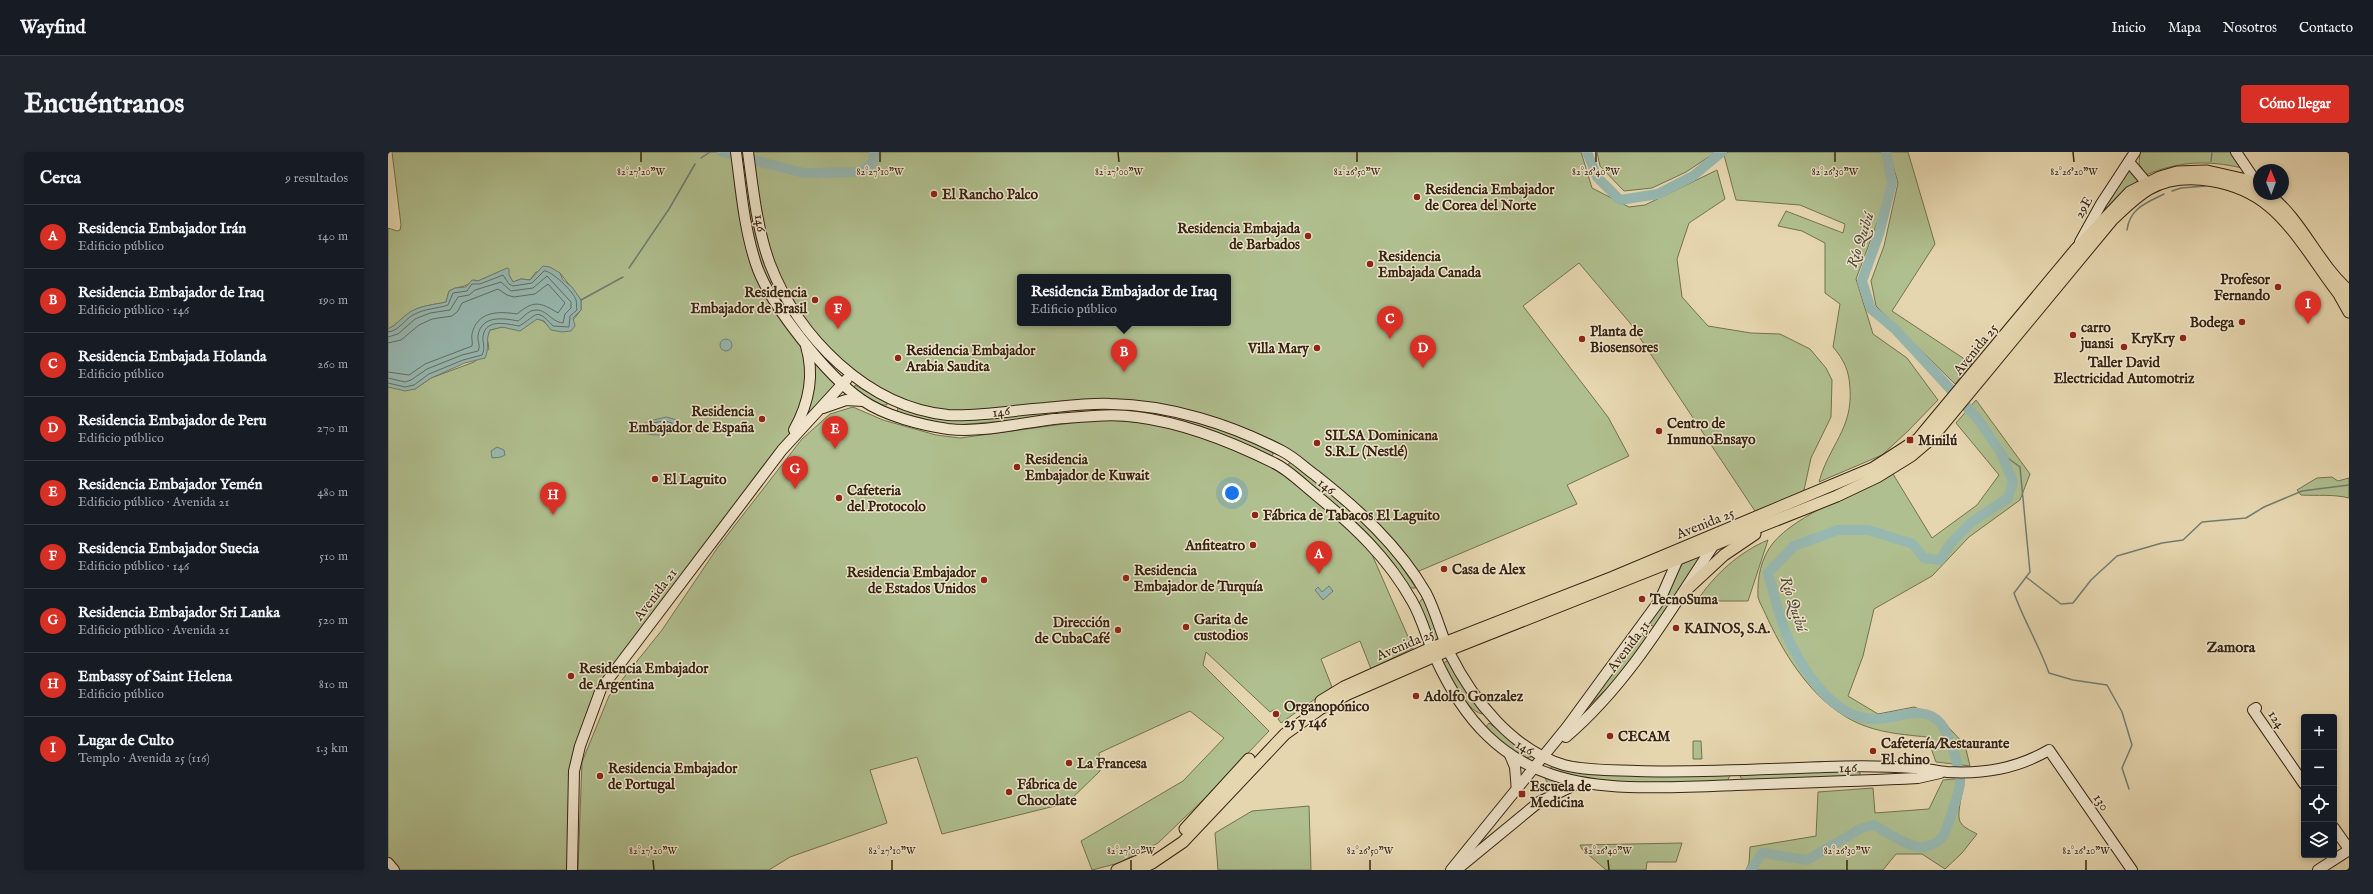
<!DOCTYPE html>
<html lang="es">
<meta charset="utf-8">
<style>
body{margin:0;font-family:"IM FELL English",serif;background:#20242c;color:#f1f3f6}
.controls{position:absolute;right:12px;bottom:12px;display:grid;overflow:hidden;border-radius:4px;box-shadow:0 2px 6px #0003}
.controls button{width:36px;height:36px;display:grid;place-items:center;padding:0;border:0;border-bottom:1px solid #363941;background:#171b24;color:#f1f3f6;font:20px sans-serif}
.compass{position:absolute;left:1865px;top:12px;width:36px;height:36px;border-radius:50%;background:#171b24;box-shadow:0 2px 6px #0003;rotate:359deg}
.you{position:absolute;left:844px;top:341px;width:14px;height:14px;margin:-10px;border:3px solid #fff;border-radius:50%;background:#1a73e8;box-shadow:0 0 0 6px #1a73e833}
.badge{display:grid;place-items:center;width:26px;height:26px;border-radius:50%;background:#d93025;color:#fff;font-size:13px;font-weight:700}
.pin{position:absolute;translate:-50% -33px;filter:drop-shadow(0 1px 2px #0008)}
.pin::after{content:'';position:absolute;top:21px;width:14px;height:12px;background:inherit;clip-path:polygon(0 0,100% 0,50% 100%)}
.popup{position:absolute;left:629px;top:122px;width:214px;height:52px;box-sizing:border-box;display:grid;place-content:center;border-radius:4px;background:#171b24;filter:drop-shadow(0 1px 3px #0005);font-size:13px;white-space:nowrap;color:#9ea1a6}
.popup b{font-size:15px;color:#f1f3f6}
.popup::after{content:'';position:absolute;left:50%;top:100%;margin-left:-8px;border:8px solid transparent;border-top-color:#171b24}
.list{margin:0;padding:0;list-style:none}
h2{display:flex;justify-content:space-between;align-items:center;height:52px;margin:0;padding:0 16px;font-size:17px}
h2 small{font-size:13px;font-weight:400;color:#9ea1a6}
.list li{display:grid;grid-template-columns:26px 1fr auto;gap:12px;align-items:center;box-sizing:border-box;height:64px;padding:0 16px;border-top:1px solid #363941}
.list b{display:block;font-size:15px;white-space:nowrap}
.list p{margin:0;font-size:13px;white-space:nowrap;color:#9ea1a6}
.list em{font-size:13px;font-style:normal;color:#9ea1a6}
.icon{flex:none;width:22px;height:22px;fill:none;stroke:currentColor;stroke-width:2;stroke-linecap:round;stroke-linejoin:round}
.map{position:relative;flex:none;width:1961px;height:718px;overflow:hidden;border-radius:4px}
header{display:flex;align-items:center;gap:24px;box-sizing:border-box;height:56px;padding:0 20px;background:#171b24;border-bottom:1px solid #363941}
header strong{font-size:19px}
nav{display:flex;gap:22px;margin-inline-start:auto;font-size:14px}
.intro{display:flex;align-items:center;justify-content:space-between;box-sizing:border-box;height:96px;padding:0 24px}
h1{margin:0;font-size:28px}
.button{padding:10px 18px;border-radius:4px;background:#d93025;color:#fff;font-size:14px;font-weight:700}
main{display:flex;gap:24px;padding:0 24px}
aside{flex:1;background:#171b24;border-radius:4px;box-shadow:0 2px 6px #0003}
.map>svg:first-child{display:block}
</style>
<header>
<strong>Wayfind</strong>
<nav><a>Inicio</a><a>Mapa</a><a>Nosotros</a><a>Contacto</a></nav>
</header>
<div class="intro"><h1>Encuéntranos</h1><a class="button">Cómo llegar</a></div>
<main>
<aside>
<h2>Cerca<small>9 resultados</small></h2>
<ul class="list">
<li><span class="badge">A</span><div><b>Residencia Embajador Irán</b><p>Edificio público</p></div><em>140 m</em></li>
<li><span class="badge">B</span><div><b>Residencia Embajador de Iraq</b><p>Edificio público · 146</p></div><em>190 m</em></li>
<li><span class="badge">C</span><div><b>Residencia Embajada Holanda</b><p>Edificio público</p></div><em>260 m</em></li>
<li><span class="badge">D</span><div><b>Residencia Embajador de Peru</b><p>Edificio público</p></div><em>270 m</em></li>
<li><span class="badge">E</span><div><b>Residencia Embajador Yemén</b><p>Edificio público · Avenida 21</p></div><em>480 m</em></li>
<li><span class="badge">F</span><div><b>Residencia Embajador Suecia</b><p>Edificio público · 146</p></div><em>510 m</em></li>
<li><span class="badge">G</span><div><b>Residencia Embajador Sri Lanka</b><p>Edificio público · Avenida 21</p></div><em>520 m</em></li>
<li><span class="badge">H</span><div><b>Embassy of Saint Helena</b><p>Edificio público</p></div><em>810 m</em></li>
<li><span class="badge">I</span><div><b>Lugar de Culto</b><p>Templo · Avenida 25 (116)</p></div><em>1.3 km</em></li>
</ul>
</aside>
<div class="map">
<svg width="1961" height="718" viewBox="0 0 1961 718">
<rect width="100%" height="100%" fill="#e6d6af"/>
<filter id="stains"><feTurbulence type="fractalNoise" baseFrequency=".005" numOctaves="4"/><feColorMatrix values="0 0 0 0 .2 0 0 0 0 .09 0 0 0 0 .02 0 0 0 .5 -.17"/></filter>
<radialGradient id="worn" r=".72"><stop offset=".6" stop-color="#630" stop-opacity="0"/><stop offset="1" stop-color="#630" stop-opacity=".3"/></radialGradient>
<!-- green -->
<g fill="#b0bf8f" stroke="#737251" fill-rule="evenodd">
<path d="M4,0H337V4L349,7L359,78L383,146L455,233L412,277L213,537L192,594L184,718H6L0,711V235L27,237L43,226L86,210L101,197L99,185L102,178L114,175L139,174L145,167C152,167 155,168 159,173L185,168L193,158V148L172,121L148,120L142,128L133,127L125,130L121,123L113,119L90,129L86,128C76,137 72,133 61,139L58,150C46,153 34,153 23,160C14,165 9,173 0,177V76L9,79L12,78L13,73Z"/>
<path d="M351,0H357L384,131C368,127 354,19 351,0Z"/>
<path d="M360,0H1193L1204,36L1241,55L1257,53L1329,18L1337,47L1301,71L1289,107L1294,145L1320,174L1363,181L1392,182L1422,197L1438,216L1444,228L1443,265L1423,306L1416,338L1371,365L1242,171L1191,111L1135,154L1220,265L1241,304L1179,333L1189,352L1024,422L1002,391L898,301L837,275L749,253L564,263L506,250L431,190L383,113ZM632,125H840V171H632Z"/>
<path d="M1209,0H1328L1298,20L1264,36L1236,39L1212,14Z"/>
<path d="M1340,0H1498L1504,31L1468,127L1485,182L1519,206L1550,248L1520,279L1494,303L1431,330C1441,293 1465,277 1462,236C1461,218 1456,208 1445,195L1452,152L1437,141V91L1414,79L1390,74L1398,59L1455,81L1457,72L1412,53L1348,48L1336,3Z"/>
<path d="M1501,0H1520L1547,92L1504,159L1584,212L1567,232L1488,154L1483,129L1496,94L1510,31Z"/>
<path d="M1752,0H1842L1854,16C1820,8 1791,9 1758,23L1751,12Z"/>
<path d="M1742,16L1751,28L1731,44L1709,66Z"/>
<path d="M467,233L499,251V253H494L466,238Z"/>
<path d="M1588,248L1642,322L1632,348L1581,385L1544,424L1486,457L1475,504L1460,544L1490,562L1526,555L1550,564L1577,593L1582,614L1548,610L1539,585C1509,582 1481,580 1455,563C1420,541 1394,499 1377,461C1375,456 1371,450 1370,445C1369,426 1373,406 1385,391C1409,362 1471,339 1505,322L1544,386L1589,353L1611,323L1568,271Z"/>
<path d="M465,255L495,268L548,283L572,286L713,267L778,273L836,291L889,315L953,367L982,398L1025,496L983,517L972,489L933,507L944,535L893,571L890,567L893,563L887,557L882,560L818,500L815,513L881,579L815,648L770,691L731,711L704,718L693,689L795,629L836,586L802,559L711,601L712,619L679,651L554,682L529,605L482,618L499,671L402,705L381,718H190L194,610L221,544L274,478L330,395L414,287L442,262Z"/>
<path d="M510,255L548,265L657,260L659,263L653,266L568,273L555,272L509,260Z"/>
<path d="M724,256L775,261L776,263L773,265L672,263L674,260L678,258Z"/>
<path d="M794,266L837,279L884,299L885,303L882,305L790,270Z"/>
<path d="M901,311H905L956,352L999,393L1028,436H1022C1014,425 1008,413 999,403C972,369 935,342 900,316Z"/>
<path d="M1944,325L1950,329L1961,326V346C1945,342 1930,344 1913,343L1909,338L1929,326Z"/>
<path d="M1380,388L1360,449H1309C1326,423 1351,400 1380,388Z"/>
<path d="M1313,404L1267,475L1260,472L1275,450L1294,412Z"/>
<path d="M1034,447L1037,448L1051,489L1045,490L1031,451Z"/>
<path d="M1253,481L1258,486L1256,491L1229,526L1196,559Z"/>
<path d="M1061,508L1095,558L1094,562C1077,558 1063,525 1055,511Z"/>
<path d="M1101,571L1143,601V605L1137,606L1109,587L1098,575Z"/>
<path d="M1305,589H1313L1314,607H1305Z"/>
<path d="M1164,614L1340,622L1342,624L1339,629L1246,631L1189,626L1162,617Z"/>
<path d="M1472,619V623L1469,625L1357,629L1352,625L1354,622Z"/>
<path d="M1156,624L1176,633L1163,638Z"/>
<path d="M1576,626C1576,638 1567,664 1573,671C1576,676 1584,679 1589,682L1574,701L1557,717L1534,702H1508L1495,718H1358L1361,711L1362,695L1428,684L1430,640L1485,636L1487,661L1541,657L1555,628Z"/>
<path d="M921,654L923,718H830L827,681L864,659Z"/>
<path d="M1294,691L1288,710H1259L1258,718H1218L1194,697L1192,693Z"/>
</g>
<!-- water -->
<g fill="#97b8b1" stroke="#707d72">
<path d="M155,114L162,115L172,121L175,128L184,135L193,148V158L185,166L187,174L183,179L174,180L163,178L156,169L149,167L132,179L114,175L102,178C97,188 102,196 97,206L77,211L43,226L27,237L17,239L0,235V177C9,173 14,165 22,160C34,153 45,153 58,150L61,139L67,136L78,135L84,128L90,129L119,116L121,117V123L125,130L133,127L142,128Z"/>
<circle cx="338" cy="193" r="6"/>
<path d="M278,265L289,268L288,279C280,284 260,285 252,278C256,268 268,268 278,265Z"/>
<path d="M109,295L116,298L117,303L113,305L104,306L103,299Z"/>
<path d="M941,434L945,439L935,448L927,438L930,435L934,440Z"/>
</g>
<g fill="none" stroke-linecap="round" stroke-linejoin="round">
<!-- shore -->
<g stroke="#666e62" stroke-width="1">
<path d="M0,180C11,179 16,168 25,163C38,156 48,157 60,153L65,141L79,139L84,132H92L115,123L121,132L125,134L144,131L156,119C163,118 186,140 188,148C189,151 188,155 189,158L182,164L181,175L165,174C147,154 149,164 131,174C119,172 98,166 95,184C94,191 98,195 94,203L75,208L41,222L26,233L17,235L0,231"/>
<path d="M0,185L10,182L27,167L42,161L62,158L70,145L81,143L87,138L113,130L123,139L145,136L159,124L183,150V156L177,162L175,171C162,170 158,154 143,159C138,161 135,166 130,169C115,166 94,163 90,183C89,189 93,194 90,199L74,203L39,217L23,228L17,230L0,226"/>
<path d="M0,191L13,188L31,173L44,167L64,164L70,159L74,151L110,137L119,143L126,145L147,142L160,132L177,151L170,161C152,150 146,148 129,162C111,159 89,159 84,182C83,186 85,190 84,194L37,212L21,223L0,220"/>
<path d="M278,269L284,271V277L275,279L262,276L266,271Z"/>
</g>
<!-- stream -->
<g stroke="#707d72" stroke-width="1.5">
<path d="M313,6L322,0"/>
<path d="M1823,9L1824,0"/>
<path d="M1784,39L1793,36L1817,34"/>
<path d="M1739,78C1742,56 1758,51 1776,42"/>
<path d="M241,116L281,57L307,12"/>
<path d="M193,148L235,125"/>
<path d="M1613,301L1632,315L1642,420L1626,441C1636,469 1651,493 1661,521L1685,528L1719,533L1734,560L1744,593L1734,616L1741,637"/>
<path d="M1638,425L1673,452L1685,451L1703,428L1729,404L1774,391L1795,388L1814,370L1858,366L1876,355L1914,339L1961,333"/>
</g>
<!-- river -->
<g stroke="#97b8b1" stroke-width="10">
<path d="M334,0L416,21L474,20L485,10L486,0"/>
<path d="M1199,0L1209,25L1232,48L1270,42L1305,24L1334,0"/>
<path d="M1363,718L1374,701L1419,708L1474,676L1486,673C1496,679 1525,698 1537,695C1544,693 1551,690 1555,684C1559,677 1571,640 1572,632C1573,619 1562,583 1553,572C1535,549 1504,570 1482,567C1446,563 1420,525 1405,496C1393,474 1387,446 1380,421L1406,394L1450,378H1480L1525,392L1536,406L1552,408L1563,391L1585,369L1620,346L1625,330L1613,301L1589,266L1508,178L1483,157L1474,129L1491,82L1504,31L1498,0"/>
</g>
<defs>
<g id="secondary">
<path d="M348,0C353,37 356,76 368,112C381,152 439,224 474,248C497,264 533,273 560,277C594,281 632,271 666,267C694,265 722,261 749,265C796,271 844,290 886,311C901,318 914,332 928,343C966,374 1000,406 1024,449C1034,466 1039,487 1047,505C1112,649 1212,638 1348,633C1409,631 1470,629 1530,626L1552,621"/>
<path d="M360,0C365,37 369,77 382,112C410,185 479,255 560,263C590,265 627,258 657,256C679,254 701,251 723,252C781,253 842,272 894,299C906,305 916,315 927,323C969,356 1011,394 1038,441C1048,460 1053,482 1062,502C1085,548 1125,598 1176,613C1200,619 1225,618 1249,619C1312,621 1374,617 1437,615C1467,614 1497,614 1526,616C1537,616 1548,619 1559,620C1596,622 1628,617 1661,598L1744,718"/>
<path d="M1848,0L1871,34"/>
<path d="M1741,10L1763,36"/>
<path d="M1692,90L1713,52L1747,0"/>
<path d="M435,256L458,248L475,249"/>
<path d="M406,278C421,251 427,224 418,194"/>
<path d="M1868,556L1865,558L1916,632"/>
<path d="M1178,585C1240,532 1281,461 1325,394"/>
<path d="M1122,603L1127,615L1129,639"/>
<path d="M1946,676L1961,697"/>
<path d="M0,711L6,718"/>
<path d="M1072,715L1151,650L1191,631"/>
<path d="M184,718L186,619L192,594L213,537L394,298L459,227"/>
<path d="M1063,718L1179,575L1272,448L1290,407"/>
<path d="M1930,718L1961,698"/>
</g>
<g id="primary">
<path d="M1880,42C1914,68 1929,111 1961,139"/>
<path d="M1952,144L1961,160"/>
<path d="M1296,440L1336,403L1367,382"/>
<path d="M933,549L956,535L1043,496L1225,425L1485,316L1530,287L1688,97L1742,40L1772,25L1789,20L1819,19L1859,28L1871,35"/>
<path d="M797,677L861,607"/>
<path d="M729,718L759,705"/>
<path d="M749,718L764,711L795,690L897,582L932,557L960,542L1061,498L1449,344L1489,325L1523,304L1543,287L1724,68C1736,57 1747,45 1761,37C1797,17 1851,29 1881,54C1907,75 1930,115 1951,142L1961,149"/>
</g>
</defs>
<!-- secondary casing -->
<use href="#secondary" stroke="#362413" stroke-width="12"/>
<!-- primary casing -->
<use href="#primary" stroke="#362413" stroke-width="13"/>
<!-- secondary -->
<use href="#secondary" stroke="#efe4cb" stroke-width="10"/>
<!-- primary -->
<use href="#primary" stroke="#e6d6af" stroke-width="11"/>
</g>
<!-- ticks -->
<path fill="none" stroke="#362413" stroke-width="1.5" d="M253,0V10M492,0V10M730,0L731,10M969,0V10M1208,0V10M1447,0V10M1685,0L1686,10M265,708L266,718M504,708V718M743,708V718M982,708V718M1220,708L1221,718M1459,708V718M1698,708V718"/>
<!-- markers -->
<g fill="#8f2418" stroke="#efe4cb" stroke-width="1.5">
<circle cx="546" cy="42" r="4"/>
<circle cx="1029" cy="45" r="4"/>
<circle cx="920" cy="84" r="4"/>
<circle cx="982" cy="112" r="4"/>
<circle cx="1890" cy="135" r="4"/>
<circle cx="427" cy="148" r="4"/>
<circle cx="1854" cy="170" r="4"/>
<circle cx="1685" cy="183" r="4"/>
<circle cx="1795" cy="186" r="4"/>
<circle cx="1194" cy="187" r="4"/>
<circle cx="1736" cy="195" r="4"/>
<circle cx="929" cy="196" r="4"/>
<circle cx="510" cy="206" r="4"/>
<circle cx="374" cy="267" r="4"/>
<circle cx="1271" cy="279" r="4"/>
<rect x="1518" y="284" width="8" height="8" rx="2"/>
<circle cx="929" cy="291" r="4"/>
<circle cx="629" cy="315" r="4"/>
<circle cx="267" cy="327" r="4"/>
<circle cx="451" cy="346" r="4"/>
<circle cx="867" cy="363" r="4"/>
<circle cx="865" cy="393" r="4"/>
<circle cx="1056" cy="417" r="4"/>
<circle cx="738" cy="426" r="4"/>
<circle cx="596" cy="428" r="4"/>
<circle cx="1254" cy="447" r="4"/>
<circle cx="798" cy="475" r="4"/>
<circle cx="1288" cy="476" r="4"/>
<circle cx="730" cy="478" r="4"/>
<circle cx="183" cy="524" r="4"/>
<circle cx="1028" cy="544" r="4"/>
<circle cx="888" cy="562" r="4"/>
<circle cx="1222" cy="584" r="4"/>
<circle cx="1485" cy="599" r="4"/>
<circle cx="681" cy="611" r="4"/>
<circle cx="212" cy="624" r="4"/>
<circle cx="621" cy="640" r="4"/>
<rect x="1130" y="638" width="8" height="8" rx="2"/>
</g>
<g text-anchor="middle" stroke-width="3" stroke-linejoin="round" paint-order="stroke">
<!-- poi labels -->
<g font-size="14" font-weight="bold" fill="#362413" stroke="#efe4cb" text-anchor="start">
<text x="1037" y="42">Residencia Embajador<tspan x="1037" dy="16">de Corea del Norte</tspan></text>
<text x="554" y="47">El Rancho Palco</text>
<text x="912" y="81" text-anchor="end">Residencia Embajada<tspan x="912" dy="16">de Barbados</tspan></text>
<text x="990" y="109">Residencia<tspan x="990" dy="16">Embajada Canada</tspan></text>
<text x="1882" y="132" text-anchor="end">Profesor<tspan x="1882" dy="16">Fernando</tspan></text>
<text x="419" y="145" text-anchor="end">Residencia<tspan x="419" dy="16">Embajador de Brasil</tspan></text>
<text x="1846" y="175" text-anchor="end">Bodega</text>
<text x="1693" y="180">carro<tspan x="1693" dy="16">juansi</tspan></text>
<text x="1202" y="184">Planta de<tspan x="1202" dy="16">Biosensores</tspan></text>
<text x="1787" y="191" text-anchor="end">KryKry</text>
<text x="921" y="201" text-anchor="end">Villa Mary</text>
<text x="518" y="203">Residencia Embajador<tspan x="518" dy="16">Arabia Saudita</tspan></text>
<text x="1736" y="215" text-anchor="middle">Taller David<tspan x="1736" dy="16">Electricidad Automotriz</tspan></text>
<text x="366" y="264" text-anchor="end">Residencia<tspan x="366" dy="16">Embajador de España</tspan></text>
<text x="1279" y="276">Centro de<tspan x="1279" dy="16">InmunoEnsayo</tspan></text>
<text x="937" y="288">SILSA Dominicana<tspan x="937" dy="16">S.R.L (Nestlé)</tspan></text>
<text x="1530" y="293">Minilú</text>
<text x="637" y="312">Residencia<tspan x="637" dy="16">Embajador de Kuwait</tspan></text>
<text x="275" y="332">El Laguito</text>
<text x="459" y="343">Cafeteria<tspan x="459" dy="16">del Protocolo</tspan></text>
<text x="875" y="368">Fábrica de Tabacos El Laguito</text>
<text x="857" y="398" text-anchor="end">Anfiteatro</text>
<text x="1064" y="422">Casa de Alex</text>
<text x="746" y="423">Residencia<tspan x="746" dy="16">Embajador de Turquía</tspan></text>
<text x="588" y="425" text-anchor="end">Residencia Embajador<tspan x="588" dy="16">de Estados Unidos</tspan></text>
<text x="1262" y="452">TecnoSuma</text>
<text x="806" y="472">Garita de<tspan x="806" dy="16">custodios</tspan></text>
<text x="722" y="475" text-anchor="end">Dirección<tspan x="722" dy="16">de CubaCafé</tspan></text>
<text x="1296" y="481">KAINOS, S.A.</text>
<text x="191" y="521">Residencia Embajador<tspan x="191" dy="16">de Argentina</tspan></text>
<text x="1036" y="549">Adolfo Gonzalez</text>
<text x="896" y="559">Organopónico<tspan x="896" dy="16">25 y 146</tspan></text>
<text x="1230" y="589">CECAM</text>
<text x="1493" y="596">Cafetería/Restaurante<tspan x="1493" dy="16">El chino</tspan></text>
<text x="689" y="616">La Francesa</text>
<text x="220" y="621">Residencia Embajador<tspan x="220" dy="16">de Portugal</tspan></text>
<text x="629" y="637">Fábrica de<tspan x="629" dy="16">Chocolate</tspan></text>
<text x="1142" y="639">Escuela de<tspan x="1142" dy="16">Medicina</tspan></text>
</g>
<!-- street labels -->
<g font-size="14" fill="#362413" stroke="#efe4cb">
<text transform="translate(1695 55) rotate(-60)" y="5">29E</text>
<text transform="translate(373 71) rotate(81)" y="5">146</text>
<text transform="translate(1587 197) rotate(-51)" y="5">Avenida 25</text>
<text transform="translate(613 259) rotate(-7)" y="5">146</text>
<text transform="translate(939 334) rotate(39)" y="5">146</text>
<text transform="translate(1317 371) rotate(-22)" y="5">Avenida 25</text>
<text transform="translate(267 442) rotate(-53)" y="5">Avenida 21</text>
<text transform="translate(1017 492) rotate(-23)" y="5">Avenida 25</text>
<text transform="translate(1240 494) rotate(-53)" y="5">Avenida 31</text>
<text transform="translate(1889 567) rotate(56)" y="5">124</text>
<text transform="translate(1137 595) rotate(30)" y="5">146</text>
<text transform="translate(1460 615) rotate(-1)" y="5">146</text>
<text transform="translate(1714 650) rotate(56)" y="5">130</text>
</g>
<!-- water labels -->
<g font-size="15" font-style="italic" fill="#4e493a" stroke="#efe4cb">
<text transform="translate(1472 88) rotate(-72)" y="5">Río Quibú</text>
<text transform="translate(1406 452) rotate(72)" y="5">Río Quibú</text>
</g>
<!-- neighbourhood labels -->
<g font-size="15" font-weight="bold" fill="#362413" stroke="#efe4cb">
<text x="1843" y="500">Zamora</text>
</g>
</g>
<g font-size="10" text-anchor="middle" fill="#362413" stroke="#efe4cb" stroke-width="3" stroke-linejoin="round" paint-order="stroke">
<text x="253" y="23">82°27'20"W</text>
<text x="492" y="23">82°27'10"W</text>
<text x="731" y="23">82°27'00"W</text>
<text x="969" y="23">82°26'50"W</text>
<text x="1208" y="23">82°26'40"W</text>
<text x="1447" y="23">82°26'30"W</text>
<text x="1686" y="23">82°26'20"W</text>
<text x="265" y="702">82°27'20"W</text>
<text x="504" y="702">82°27'10"W</text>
<text x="743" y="702">82°27'00"W</text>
<text x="982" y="702">82°26'50"W</text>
<text x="1220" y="702">82°26'40"W</text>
<text x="1459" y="702">82°26'30"W</text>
<text x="1698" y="702">82°26'20"W</text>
</g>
<rect width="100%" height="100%" filter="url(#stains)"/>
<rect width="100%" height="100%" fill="url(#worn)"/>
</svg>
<div class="controls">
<button>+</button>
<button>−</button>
<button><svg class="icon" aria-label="locate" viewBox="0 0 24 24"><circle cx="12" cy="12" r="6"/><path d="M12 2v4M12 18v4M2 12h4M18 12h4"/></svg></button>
<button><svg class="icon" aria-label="layers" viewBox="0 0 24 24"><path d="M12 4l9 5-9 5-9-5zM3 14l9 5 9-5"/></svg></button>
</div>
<svg class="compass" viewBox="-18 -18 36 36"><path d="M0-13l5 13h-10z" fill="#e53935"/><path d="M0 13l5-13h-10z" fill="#9ea1a6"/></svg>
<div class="you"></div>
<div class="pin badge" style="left:931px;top:422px">A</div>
<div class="pin badge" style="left:736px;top:220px">B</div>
<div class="popup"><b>Residencia Embajador de Iraq</b>Edificio público</div>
<div class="pin badge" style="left:1002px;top:187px">C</div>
<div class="pin badge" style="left:1035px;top:216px">D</div>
<div class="pin badge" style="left:447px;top:297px">E</div>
<div class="pin badge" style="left:450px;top:177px">F</div>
<div class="pin badge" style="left:407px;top:337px">G</div>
<div class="pin badge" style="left:165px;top:363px">H</div>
<div class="pin badge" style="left:1920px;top:172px">I</div>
</div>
</main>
